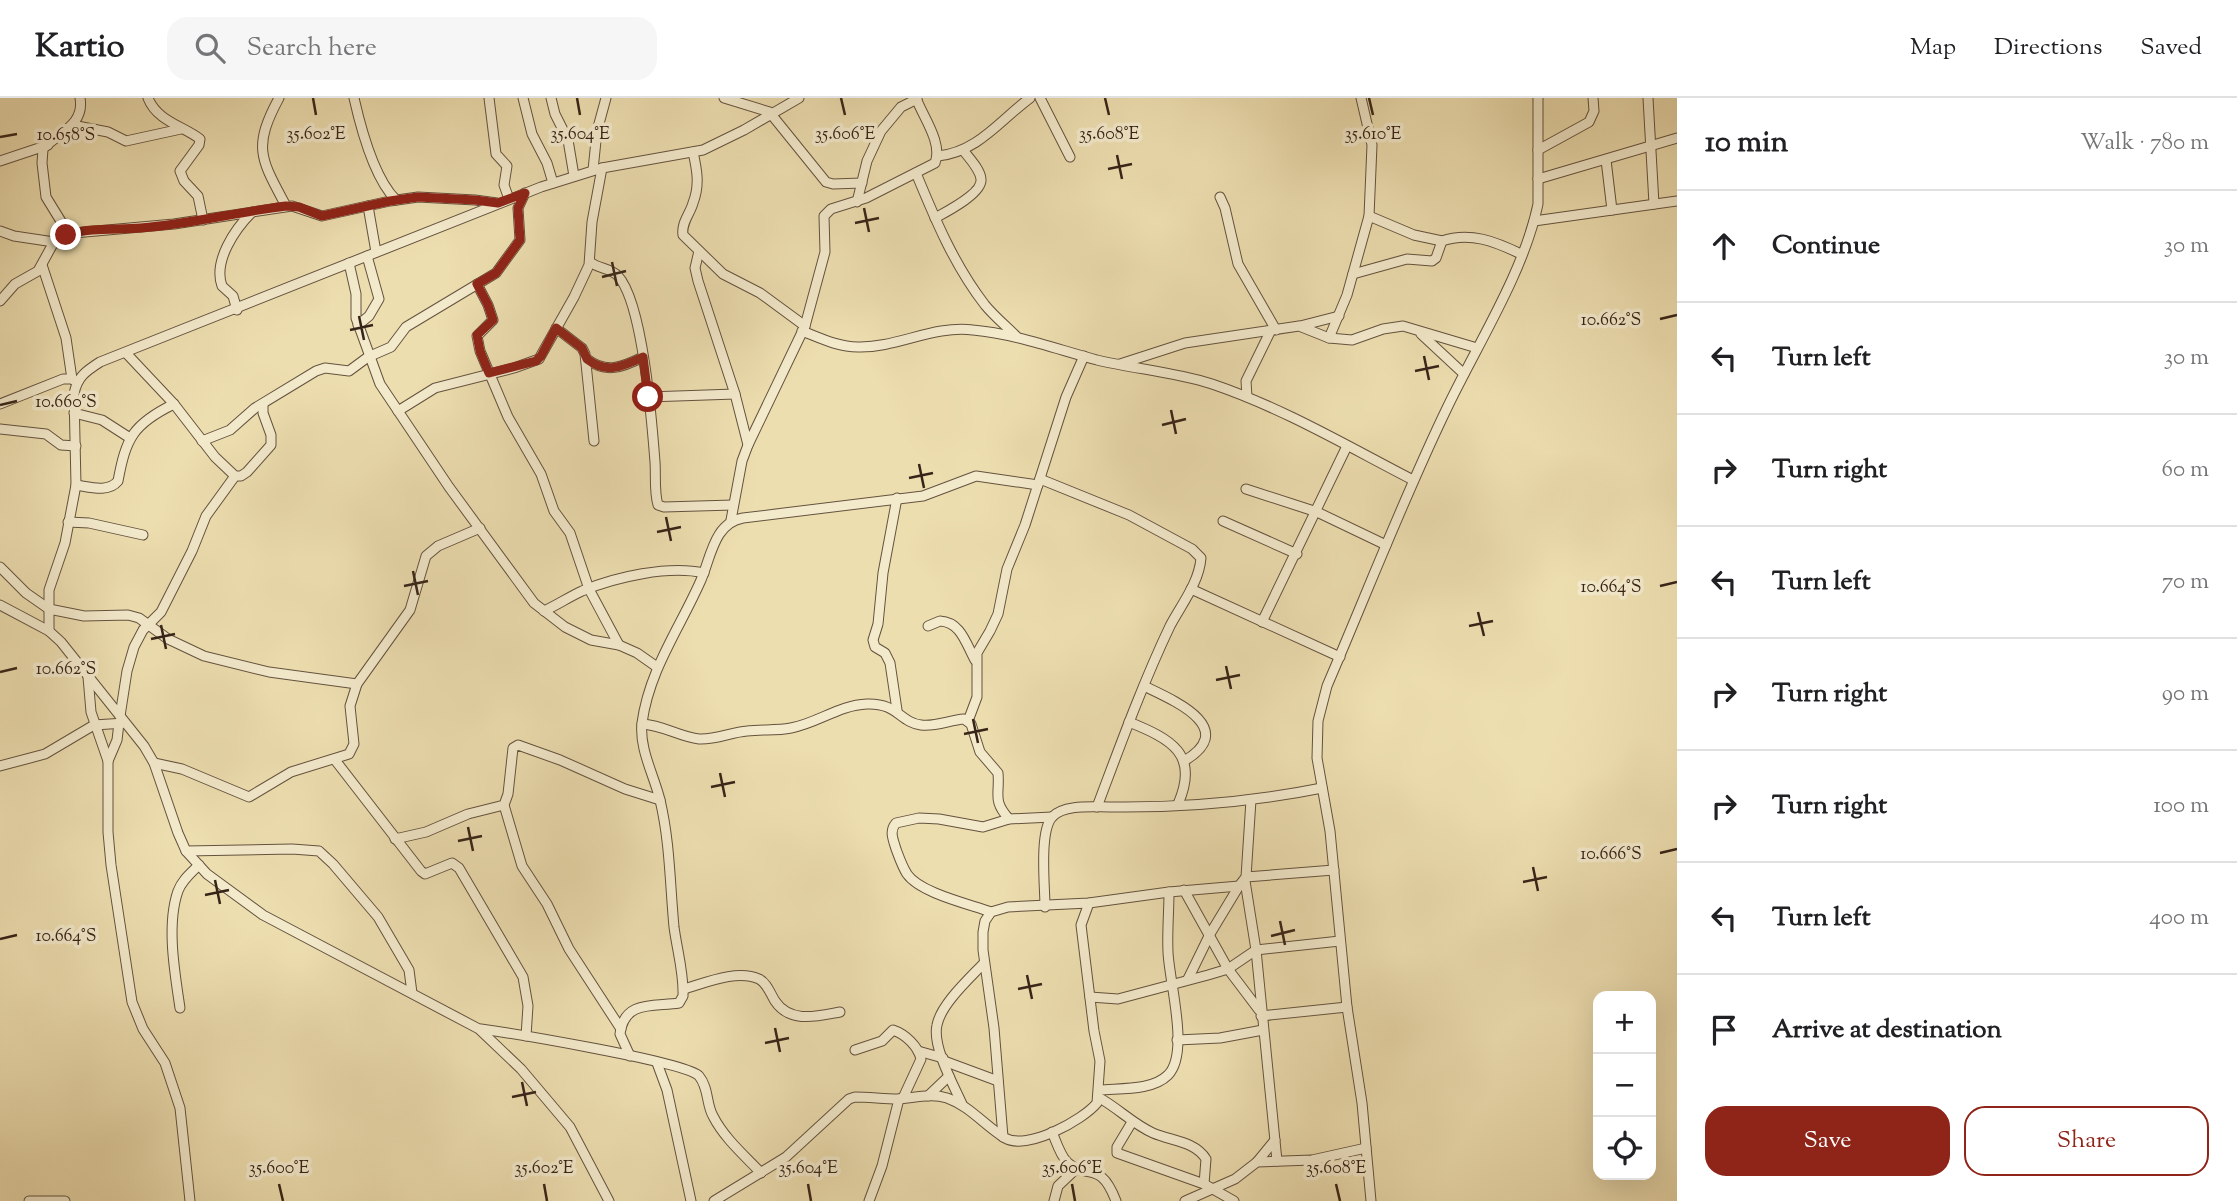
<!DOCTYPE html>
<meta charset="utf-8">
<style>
body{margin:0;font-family:"Sorts Mill Goudy",serif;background:#f6f6f6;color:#202124}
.controls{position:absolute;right:21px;bottom:21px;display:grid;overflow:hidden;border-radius:14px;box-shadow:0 7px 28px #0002}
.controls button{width:63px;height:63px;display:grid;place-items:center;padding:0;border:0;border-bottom:2px solid #e0e0e0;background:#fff;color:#202124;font:35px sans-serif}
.stop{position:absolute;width:21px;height:21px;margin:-16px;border:5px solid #8f2418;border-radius:50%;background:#fff}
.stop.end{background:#8f2418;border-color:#fff;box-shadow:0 2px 7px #0008}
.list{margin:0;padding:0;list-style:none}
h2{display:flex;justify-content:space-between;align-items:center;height:91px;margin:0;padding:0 28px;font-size:30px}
h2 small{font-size:23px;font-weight:400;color:#757577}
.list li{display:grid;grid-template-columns:46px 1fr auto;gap:21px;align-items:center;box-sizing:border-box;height:112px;padding:0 28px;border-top:2px solid #e0e0e0}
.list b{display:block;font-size:26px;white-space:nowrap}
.list em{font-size:23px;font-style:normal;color:#757577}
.actions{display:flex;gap:14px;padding:21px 28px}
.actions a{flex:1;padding:16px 0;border:2px solid #8f2418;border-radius:21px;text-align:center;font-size:24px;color:#8f2418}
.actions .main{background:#8f2418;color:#fff}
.icon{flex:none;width:38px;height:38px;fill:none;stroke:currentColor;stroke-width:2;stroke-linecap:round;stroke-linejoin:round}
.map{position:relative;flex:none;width:1677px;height:1103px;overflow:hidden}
header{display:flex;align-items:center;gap:42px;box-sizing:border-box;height:98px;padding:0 35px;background:#fff;border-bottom:2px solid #e0e0e0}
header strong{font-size:33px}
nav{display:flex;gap:38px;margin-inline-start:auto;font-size:24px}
.search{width:490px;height:63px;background:#f6f6f6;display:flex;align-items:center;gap:18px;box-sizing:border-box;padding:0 24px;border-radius:21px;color:#757577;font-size:26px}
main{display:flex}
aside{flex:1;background:#fff}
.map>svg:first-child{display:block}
</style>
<header>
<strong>Kartio</strong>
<div class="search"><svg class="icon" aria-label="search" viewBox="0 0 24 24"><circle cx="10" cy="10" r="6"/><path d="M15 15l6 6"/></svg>Search here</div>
<nav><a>Map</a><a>Directions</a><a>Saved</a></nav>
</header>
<main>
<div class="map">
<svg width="1677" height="1103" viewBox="0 0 1677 1103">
<rect width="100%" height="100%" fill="#eddeb0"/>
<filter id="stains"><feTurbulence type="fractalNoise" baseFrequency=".00286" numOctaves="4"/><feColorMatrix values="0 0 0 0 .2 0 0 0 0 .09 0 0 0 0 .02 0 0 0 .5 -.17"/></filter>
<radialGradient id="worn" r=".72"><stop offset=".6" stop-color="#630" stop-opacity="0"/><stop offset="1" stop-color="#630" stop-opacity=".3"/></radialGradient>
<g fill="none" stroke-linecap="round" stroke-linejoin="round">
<defs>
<g id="minor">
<path d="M148,0C157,23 183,28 200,41L199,47L180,73L184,83L198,98L203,122"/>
<path d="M279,0C252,50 261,61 286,108"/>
<path d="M354,0C361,31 374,80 396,102"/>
<path d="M489,0L496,56L507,68L504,87L509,101"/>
<path d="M523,0L532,36L547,65L553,85"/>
<path d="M551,0L555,16L568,42L574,78"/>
<path d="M724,0L773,15"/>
<path d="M1040,0L1070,59"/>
<path d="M1648,0L1654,106"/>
<path d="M771,16L826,84L833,86L862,85"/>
<path d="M72,27L108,34L126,43L181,31"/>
<path d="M1538,52L1589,24L1594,13L1593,0"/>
<path d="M693,54C697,72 700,87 693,105C690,116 681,125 683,137L723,176L760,195L805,228"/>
<path d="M938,58C978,54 1000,22 1030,0"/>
<path d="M1606,62L1612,112"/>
<path d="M0,63L48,47"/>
<path d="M593,72L597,33L606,0"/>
<path d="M916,75C935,121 954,167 985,207C994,218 1006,228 1016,238"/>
<path d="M1538,81L1677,40"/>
<path d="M1220,99L1225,110L1238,166L1276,232"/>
<path d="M857,104L867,63L881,33L901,9L917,1"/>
<path d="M368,108L376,154"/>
<path d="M1369,118L1414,137L1442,143"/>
<path d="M935,120C946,114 983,95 981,81C980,71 969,60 963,52"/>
<path d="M1534,123L1677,103"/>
<path d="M0,133L14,138L54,144"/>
<path d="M74,135L62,125L46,99L42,65L43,51C58,35 85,27 80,0"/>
<path d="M699,153L695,170L698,183L735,296L748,347"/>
<path d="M590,164C599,171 611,170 618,178C643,205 652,325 655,364C656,378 654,394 658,407L664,409L733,407"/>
<path d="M349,165L356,196V220L380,286L449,389L534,505L565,529L591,542L619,547L637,555L657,569"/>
<path d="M42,167L66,240L72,281"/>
<path d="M1353,176L1407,161L1432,163L1436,160L1442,143C1470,133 1496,144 1521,156"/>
<path d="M477,186L488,207L493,222L477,238L480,253L508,319L541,376L554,413L570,435L589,491L619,547"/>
<path d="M0,203L15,186L38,173L54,144L74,135L174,126L292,108L322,118L390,103L418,99L475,102L497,105"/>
<path d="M237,212L233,198L222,188C213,163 235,131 252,114"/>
<path d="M358,227L369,218L379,201L367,158"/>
<path d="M1300,228L1339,218"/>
<path d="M556,230L582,250L585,256L594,343"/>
<path d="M802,233C820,240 838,249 858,249C897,250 933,227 973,232C1016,236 1056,251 1097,262C1135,271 1175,274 1212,286C1283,310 1347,348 1413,382"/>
<path d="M1421,236L1464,276"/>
<path d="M1329,240L1347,197L1369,118L1372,47L1361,0"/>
<path d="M126,255L174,306L215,359L235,378H241L247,374L271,347V337L263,315V306"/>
<path d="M587,261C606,276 623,269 643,259"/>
<path d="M1120,266L1185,245L1299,228L1329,240L1352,242L1383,231L1403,228L1477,250"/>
<path d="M648,299L735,296"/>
<path d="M1247,299L1246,283L1270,234"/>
<path d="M0,306L63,281H72L76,284"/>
<path d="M398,313L435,290L514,270L539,261L574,199L589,167L592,124L602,70"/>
<path d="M74,315L102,322L130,340"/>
<path d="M0,331L46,336L61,347L76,348"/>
<path d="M202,343L230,332L255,310L316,273L325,270L349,273L368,259L391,249L406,229L496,175L520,142L518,110L525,95"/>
<path d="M1040,381L1129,417L1192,451L1201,460C1199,485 1181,507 1170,528C1142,587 1120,648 1097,709"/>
<path d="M76,387C90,389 108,395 118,383C126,340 133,326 174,306"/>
<path d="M1246,391L1317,414L1386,447"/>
<path d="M731,422L742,363L748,347L805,228L825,154L824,118L831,111L866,100L935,65C943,45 923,19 916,0"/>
<path d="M1223,423L1297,456"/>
<path d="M68,424L89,425L143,437"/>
<path d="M0,469L26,495L49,511L84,518L128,517L139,520L168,541L204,558L269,574L357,586"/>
<path d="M1191,491L1340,559"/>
<path d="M0,507L49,533"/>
<path d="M544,513C557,507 569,499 582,493C615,479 669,467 704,475"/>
<path d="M1262,524L1347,348"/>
<path d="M928,528L940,523C961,524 966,546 975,562"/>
<path d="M88,579L91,614L108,663V734L111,767L132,904L143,931L165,965L180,1010L190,1103"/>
<path d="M1144,588C1173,602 1240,630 1184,663"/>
<path d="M897,612L890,565L885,555L875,549L873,542L878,526L883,475L897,400"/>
<path d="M120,618L127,573L134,549L143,532L161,514L192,453L206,418L235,378"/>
<path d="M968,623L977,599V555L990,533L998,516L1007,471L1025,427L1066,299L1084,258"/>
<path d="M1129,624C1171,641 1200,656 1178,706"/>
<path d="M642,626C663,627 680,639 699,641C715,642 732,634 747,633C762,631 776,633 791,630C818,625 839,607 867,606C898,605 899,624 921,627C935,629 950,622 964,621L971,626L980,654L998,675C1000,697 992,702 1009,721"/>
<path d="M335,662L421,773L425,776L452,765L459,770L523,879L528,908L526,938"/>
<path d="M108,663L117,642L119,625"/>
<path d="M154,665L182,671L249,699L291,674L349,656L354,646L350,608L357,586L410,512L426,458L438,448L480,430"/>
<path d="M0,668L45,656L94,627L125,625"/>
<path d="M504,707L522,768L547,806L569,851L621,931"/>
<path d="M395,741L426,734L468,716L504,707L508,696L513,650L518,647L560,662L625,691L660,702"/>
<path d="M186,753L292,751L319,753L333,766L378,819L409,872L412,895"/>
<path d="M1246,779L1334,772"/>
<path d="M1245,783L1256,852L1277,1063"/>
<path d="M1184,792L1228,871L1259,912"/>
<path d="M1045,809C1045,789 1039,734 1052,719C1064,706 1093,709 1109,709C1180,710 1252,704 1322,690"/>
<path d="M991,814C969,806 920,795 907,776C902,768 899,759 896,751C893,741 889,733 896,725L919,720L939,721L983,729L1009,721L1052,719"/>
<path d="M1188,881L1210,836L1239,788"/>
<path d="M684,891C705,885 737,871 759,881C767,885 770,895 775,903C790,926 818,918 840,914"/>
<path d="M1090,899L1118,901L1208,877L1228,871L1256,852L1340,843"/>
<path d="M180,910C175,876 166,827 178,793C182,782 191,775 199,767"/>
<path d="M1261,918L1347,909"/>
<path d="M481,931C510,935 687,964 699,978C709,990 706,1006 713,1018C724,1040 745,1058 761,1075"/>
<path d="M1177,942L1220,940L1263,932"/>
<path d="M855,952L882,943L893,932C905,936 918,948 921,961L903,1000"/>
<path d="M918,953L943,960"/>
<path d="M630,958L620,936C624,901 656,909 679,905L683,898C684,875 677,852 674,829C670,787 670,744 660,702C654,677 639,651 642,625C649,572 680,530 701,482C711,459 714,425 743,420L923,398L976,378L1038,387"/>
<path d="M944,963L998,983"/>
<path d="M657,965L667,992L691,1103"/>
<path d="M1099,992C1120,990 1152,993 1168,977C1190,955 1169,883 1168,854C1167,834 1169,814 1169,794"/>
<path d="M928,998L949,978"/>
<path d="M1098,999C1118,1010 1133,1026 1153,1035C1171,1043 1195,1043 1206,1061L1204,1086"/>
<path d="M962,1006C953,986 932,948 937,927C941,906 970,880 984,865"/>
<path d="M1132,1024L1117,1049V1055L1204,1086L1234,1103"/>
<path d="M1052,1034C1056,1043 1060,1057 1067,1064C1088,1083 1100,1061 1116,1103"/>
<path d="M1003,1039L994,930L983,852V834L985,823L991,814L1008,809L1089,805L1169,794L1239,788L1246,779L1251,702"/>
<path d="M1257,1064L1275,1042"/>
<path d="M29,1103H65"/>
<path d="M609,1103L570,1029L521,971L479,931L263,817L207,776L186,753L178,735L154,665L144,648L61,544L49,533V492L65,445L76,387L74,296C77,279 86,273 100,264L541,89L602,70L703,52L744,32L799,0"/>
<path d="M714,1103L786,1059L849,1001L855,999C869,999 884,1001 898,1001C914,1000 931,995 947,1000C970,1008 985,1028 1005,1040C1027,1053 1083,1022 1097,1005L1100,963L1094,933L1081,827L1089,805"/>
<path d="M869,1103L882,1068L899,1001"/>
<path d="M1054,1103L1058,1088L1077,1070"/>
<path d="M1185,1103L1235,1081L1257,1064L1312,1062L1366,1050"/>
<path d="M1371,1103L1362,1005L1347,909L1330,733L1317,660L1318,623L1327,588C1367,495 1403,401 1447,310C1477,247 1524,174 1538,106V0"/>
</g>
</defs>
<!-- minor casing -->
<use href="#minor" stroke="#64523e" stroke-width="11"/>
<!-- minor -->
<use href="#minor" stroke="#f3eacc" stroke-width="9"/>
</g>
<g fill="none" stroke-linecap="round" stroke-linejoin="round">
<!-- route -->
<path stroke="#8f2418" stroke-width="9" d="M66,137C91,129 116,132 141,130C190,126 238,114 286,108L299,109L322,118L390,103L418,99L475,102L498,105L525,95L518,110L520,142L496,175L477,186L488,207L493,222L477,237L480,253L489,275L536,263L541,258L556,230L582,250L587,261C606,276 622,269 643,259L648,299"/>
</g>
<!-- ticks -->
<path fill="none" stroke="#372418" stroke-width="2.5" d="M313,0L316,17M577,0L580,17M841,0L845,17M1105,0L1109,17M1369,0L1373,17M0,39L17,36M1117,57L1122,81M1108,71L1132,66M864,110L869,134M855,125L879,120M612,164L617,188M602,179L626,173M359,218L364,242M1660,221L1677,217M350,232L373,227M1424,258L1429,282M1415,273L1439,268M0,307L17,303M1171,312L1176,336M1162,327L1186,321M919,366L924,390M909,380L933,375M666,419L671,443M657,434L681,429M413,473L418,497M404,488L428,483M1660,488L1677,484M1478,514L1484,538M161,527L166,551M1469,528L1493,523M151,541L175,536M1226,568L1231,591M0,574L17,570M1216,582L1240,577M973,621L978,645M964,636L988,631M720,675L725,699M711,689L735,684M468,729L473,753M458,743L482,738M1660,755L1677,751M1533,769L1538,793M215,782L220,806M1523,784L1547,779M205,797L229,792M1280,823L1285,847M1271,838L1295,832M0,841L17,837M1027,877L1032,901M1018,891L1042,886M775,930L780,954M765,945L789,940M522,984L527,1008M512,999L536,994M279,1086L283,1103M544,1086L547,1103M808,1086L811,1103M1072,1086L1075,1103M1336,1086L1340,1103"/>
<g font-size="18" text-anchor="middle" fill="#372418" stroke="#f3eacc" stroke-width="7" stroke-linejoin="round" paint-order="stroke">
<text x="316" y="41">35.602°E</text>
<text x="580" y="41">35.604°E</text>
<text x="845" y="41">35.606°E</text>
<text x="1109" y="41">35.608°E</text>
<text x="1373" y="41">35.610°E</text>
<text x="66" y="42">10.658°S</text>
<text x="1611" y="227">10.662°S</text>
<text x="66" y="309">10.660°S</text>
<text x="1611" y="494">10.664°S</text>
<text x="66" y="576">10.662°S</text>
<text x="1611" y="761">10.666°S</text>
<text x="66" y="843">10.664°S</text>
<text x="279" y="1075">35.600°E</text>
<text x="544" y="1075">35.602°E</text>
<text x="808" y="1075">35.604°E</text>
<text x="1072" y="1075">35.606°E</text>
<text x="1336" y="1075">35.608°E</text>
</g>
<rect width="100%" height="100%" filter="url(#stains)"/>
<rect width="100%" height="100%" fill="url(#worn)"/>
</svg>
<div class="controls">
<button>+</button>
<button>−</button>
<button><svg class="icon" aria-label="locate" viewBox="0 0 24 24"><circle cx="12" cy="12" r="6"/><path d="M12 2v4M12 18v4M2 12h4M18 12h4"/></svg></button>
</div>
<div class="stop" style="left:648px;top:299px"></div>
<div class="stop end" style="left:66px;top:137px"></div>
</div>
<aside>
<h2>10 min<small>Walk · 780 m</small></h2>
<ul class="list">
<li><svg class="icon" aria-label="ahead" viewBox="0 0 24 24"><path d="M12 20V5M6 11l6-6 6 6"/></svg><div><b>Continue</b></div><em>30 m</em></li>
<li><svg class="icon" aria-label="left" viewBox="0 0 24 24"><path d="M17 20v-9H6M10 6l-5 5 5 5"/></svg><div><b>Turn left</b></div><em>30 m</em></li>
<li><svg class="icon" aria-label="right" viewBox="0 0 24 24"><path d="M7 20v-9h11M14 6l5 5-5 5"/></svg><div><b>Turn right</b></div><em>60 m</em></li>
<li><svg class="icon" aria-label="left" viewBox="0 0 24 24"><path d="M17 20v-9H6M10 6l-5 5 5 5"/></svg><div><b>Turn left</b></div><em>70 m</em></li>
<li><svg class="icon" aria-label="right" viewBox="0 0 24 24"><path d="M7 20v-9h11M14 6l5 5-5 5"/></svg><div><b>Turn right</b></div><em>90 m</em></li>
<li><svg class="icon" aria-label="right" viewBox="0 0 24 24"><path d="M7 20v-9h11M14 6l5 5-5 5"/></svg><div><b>Turn right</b></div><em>100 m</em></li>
<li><svg class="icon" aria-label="left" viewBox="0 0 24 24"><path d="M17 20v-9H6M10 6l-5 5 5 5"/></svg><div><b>Turn left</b></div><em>400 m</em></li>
<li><svg class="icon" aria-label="arrive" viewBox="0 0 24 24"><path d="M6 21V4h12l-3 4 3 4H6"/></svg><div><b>Arrive at destination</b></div></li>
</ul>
<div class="actions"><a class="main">Save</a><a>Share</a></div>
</aside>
</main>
